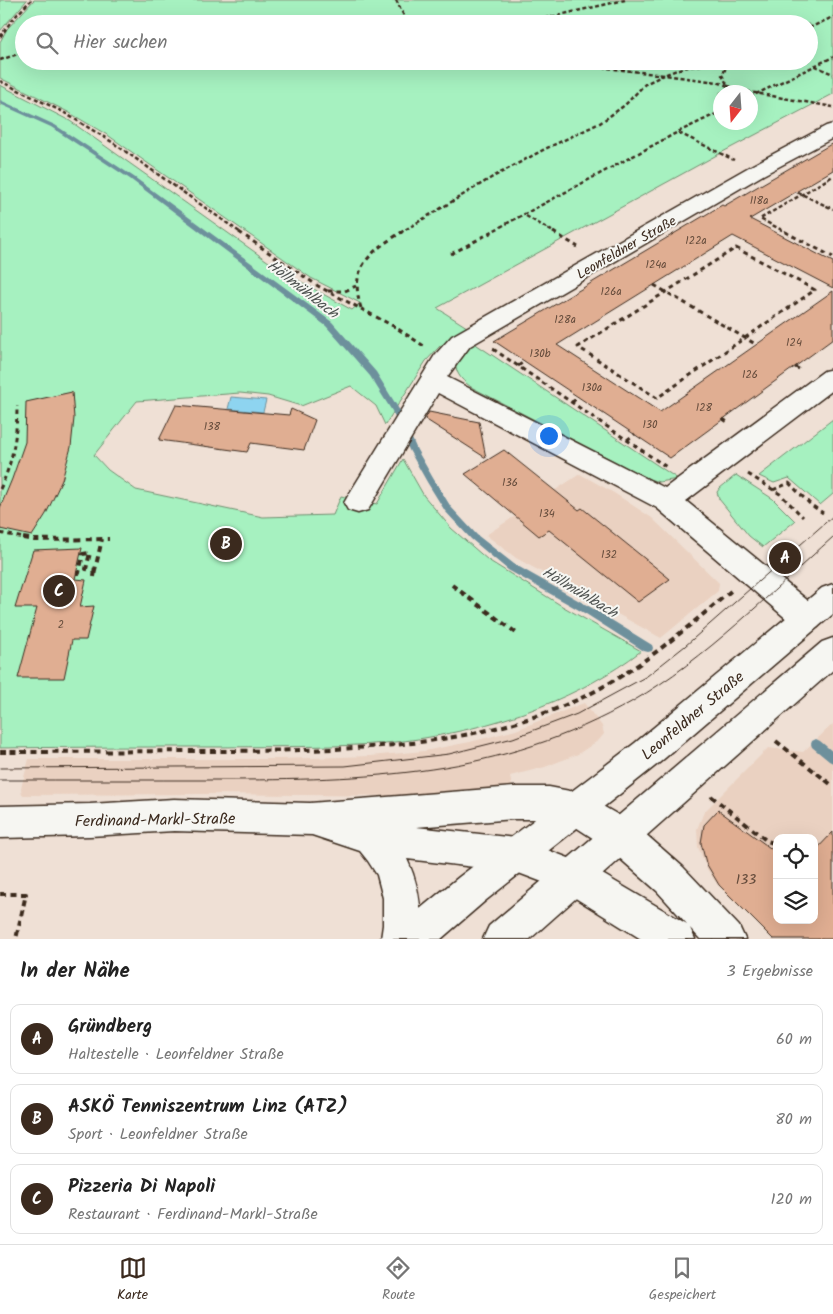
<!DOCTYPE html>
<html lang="de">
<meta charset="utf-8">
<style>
body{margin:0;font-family:Kalam,sans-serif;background:#f6f6f6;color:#222}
.controls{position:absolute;right:15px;bottom:15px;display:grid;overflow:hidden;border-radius:10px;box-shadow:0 5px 20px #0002}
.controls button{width:45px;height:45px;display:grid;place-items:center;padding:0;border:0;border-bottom:1px solid #e0e0e0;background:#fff;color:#222;font:25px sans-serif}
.compass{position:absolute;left:713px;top:85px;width:45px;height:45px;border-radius:50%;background:#fff;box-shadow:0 5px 20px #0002;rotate:197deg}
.you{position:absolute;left:548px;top:435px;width:18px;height:18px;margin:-12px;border:4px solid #fff;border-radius:50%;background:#1a73e8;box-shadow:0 0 0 8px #1a73e833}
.badge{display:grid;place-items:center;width:32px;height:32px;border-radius:50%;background:#3b2a1e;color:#fff;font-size:16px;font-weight:700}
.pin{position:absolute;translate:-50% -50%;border:2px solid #fff;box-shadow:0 1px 5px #0006}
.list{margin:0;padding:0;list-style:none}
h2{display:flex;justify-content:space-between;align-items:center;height:65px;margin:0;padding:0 20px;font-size:21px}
h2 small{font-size:16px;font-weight:400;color:#767676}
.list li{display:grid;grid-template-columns:32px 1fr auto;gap:15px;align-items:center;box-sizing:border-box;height:70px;margin:0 10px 10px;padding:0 10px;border:1px solid #e0e0e0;border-radius:10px}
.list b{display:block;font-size:19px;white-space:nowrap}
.list p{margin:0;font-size:16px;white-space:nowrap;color:#767676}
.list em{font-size:16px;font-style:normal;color:#767676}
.icon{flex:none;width:28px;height:28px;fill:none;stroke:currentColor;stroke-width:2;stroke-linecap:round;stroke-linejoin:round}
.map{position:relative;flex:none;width:833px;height:939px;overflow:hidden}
.search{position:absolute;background:#fff;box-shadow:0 5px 20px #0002;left:15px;right:15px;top:15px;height:55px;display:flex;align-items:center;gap:12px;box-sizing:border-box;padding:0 18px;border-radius:28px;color:#767676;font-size:19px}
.sheet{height:305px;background:#fff}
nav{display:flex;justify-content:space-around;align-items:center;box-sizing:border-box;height:70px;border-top:1px solid #e0e0e0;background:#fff;font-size:14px;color:#767676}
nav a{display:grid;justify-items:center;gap:2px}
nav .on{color:#3b2a1e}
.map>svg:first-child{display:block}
</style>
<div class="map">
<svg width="833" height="939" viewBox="0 0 833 939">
<rect width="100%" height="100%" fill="#efe0d5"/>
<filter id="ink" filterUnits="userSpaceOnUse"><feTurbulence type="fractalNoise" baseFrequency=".02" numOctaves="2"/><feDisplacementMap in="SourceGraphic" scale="10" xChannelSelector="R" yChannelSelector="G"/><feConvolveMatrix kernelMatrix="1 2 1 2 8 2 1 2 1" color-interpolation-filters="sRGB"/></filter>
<g filter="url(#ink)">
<!-- built -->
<g fill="#ead1c1" fill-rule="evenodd">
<path d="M580,474L614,493L652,518L719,583L718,591L661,638L516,558L486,535Z"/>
<path d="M584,703L602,726L604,734L599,740L578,754L545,767L510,776L512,788L410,796L201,794L22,795L21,788L29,759H280L370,756L424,751L470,742L516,730Z"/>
<path d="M833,724V939H773L717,884L707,869L698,847L697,829L704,812L768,748L803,752ZM777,838H814V920H777Z"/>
</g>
<!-- green -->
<g fill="#a6f1c0" stroke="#708e6f" fill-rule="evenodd">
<path d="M0,0H27L0,31Z"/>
<path d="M34,0H833V94L715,156L437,308L470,329L440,346L426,361L385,425L376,406L351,386L301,406L268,396L240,393L137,401L94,455L108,470L136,490L263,517L333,515L341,496L377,504L403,459L424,496L451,528L488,560L562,606L641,651C581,697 505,724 430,737C365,749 289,746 223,747C149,747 74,747 0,748V85L70,121L283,272L352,310L360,303L311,278L109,136L68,112L0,78V42L7,29ZM24,24H809V61H24ZM720,92H750V122H720Z"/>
<path d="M471,341L678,479L659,482L649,479L471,387C459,378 455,372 455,357Z"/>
<path d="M833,419V494L820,505L789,478L774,483L759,476Z"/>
<path d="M736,475L773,499L795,521L763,547L749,536L719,499L717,492L720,488Z"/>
</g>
<!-- water -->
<path fill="#8ed4f0" stroke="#6d909c" d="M231,397L266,400L263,412L228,409Z"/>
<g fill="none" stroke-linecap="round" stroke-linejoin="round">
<!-- stream -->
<g fill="#6d909c" fill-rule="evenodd">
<path d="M0,100L55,125L134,177L332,322L376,372L400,411L417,450L433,478L451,507L477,535L514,564L592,608L652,645L653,648L652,651L648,652L644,651L586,614L508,570L471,539L445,511L427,482L409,450L392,411L370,376L326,326L130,179L51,127L0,104Z"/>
<path d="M816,739L820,741L833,752V763L829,761L812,747L811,744L812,741Z"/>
</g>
</g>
<!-- building -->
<g fill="#e0ae92" stroke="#3b2a1e">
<path d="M833,143V170L750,219L833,262V288L733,236L557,345L660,412L833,291V339L670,458L494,341L722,205L724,206Z"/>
<path d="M72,392L74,418L71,447L62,480L46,514L32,536L0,529V508L12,479L25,442L26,402Z"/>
<path d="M176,405L289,415L291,409L315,420L304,450L251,443L247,452L159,440Z"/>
<path d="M429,412L479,422L486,458L425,419Z"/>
<path d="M504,450L579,510L582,508L670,579L638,602L549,530L539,536L465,474Z"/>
<path d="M82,548L75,579L86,580L80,607L94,606L86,640H72L64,678H18L37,608H15L33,550Z"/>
<path d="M718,810L777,853V920H814V852L833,832V939H773L719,885L706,863L701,843L704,825Z"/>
</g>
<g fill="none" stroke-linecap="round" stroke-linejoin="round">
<defs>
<path id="minor" d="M833,124V138L763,175L470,346L447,377L665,488L824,371L833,369V390L686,501L818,609L822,618L818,627L807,630L796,627L657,508L438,393L368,510L358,513L348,510L344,503L348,496L435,355L452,336L749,167L826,126Z"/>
<path id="tertiary" d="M514,787H549L575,792L587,797L634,824L683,867L739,926L745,939H700L690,928L695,939H641L561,889L516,872L407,859C419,885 423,910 419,939H381L383,925V898L377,875L368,861L360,851L312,835L174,831L90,836L0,838V806L90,804L174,799L310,803ZM514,819H549L568,822L608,848L657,891L687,924L587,865L516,838L416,827Z"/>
<g id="primary">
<path d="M833,584V614L659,763L485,901L441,939H393L399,926L459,877L635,743L822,588Z"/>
<path d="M833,638V670L530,939H483L489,926L822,642Z"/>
</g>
</defs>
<!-- minor casing -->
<use href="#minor" stroke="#3b2a1e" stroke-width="3"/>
<!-- tertiary casing -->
<use href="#tertiary" stroke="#3b2a1e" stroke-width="3"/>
<!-- primary casing -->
<use href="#primary" stroke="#3b2a1e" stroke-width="3"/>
<!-- path-far2 -->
<g stroke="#3b2a1e" stroke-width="2.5" stroke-dasharray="4 2.5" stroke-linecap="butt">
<path d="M396,0L408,24"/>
<path d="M520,24L625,0"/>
<path d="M809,28L833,17"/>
<path d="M0,37L12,20L31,0"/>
<path d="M0,60L24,52"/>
<path d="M550,61L664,75L682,68L725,61"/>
<path d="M815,66L833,74"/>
<path d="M0,81L63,112L112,142L241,233"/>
<path d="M728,86L744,91L833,107"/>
<path d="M750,97L833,57"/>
<path d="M679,133L734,160"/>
<path d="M797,192L833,209"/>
<path d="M526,216L555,233"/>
<path d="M400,233L491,178L543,150L600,123L625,105L645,84L664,75L717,82L728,86L722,75L730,61"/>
<path d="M489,233L678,132L720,112"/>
<path d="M788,233L760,219L833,176"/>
</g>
<!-- path-far1 -->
<g stroke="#3b2a1e" stroke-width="3" stroke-dasharray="4.5 4" stroke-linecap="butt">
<path d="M239,232L318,286L395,327L424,346"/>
<path d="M553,232L578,247"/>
<path d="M785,232L833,257"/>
<path d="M736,248L815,290L657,398L578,347Z"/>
<path d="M451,254L492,232"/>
<path d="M654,285L757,345"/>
<path d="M328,291H345L356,286"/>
<path d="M361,308C348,268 371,251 402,232"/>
<path d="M493,349L668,468"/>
<path d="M518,366L525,361"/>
<path d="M795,367L801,370"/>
<path d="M572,402L579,397"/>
<path d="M723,419L729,423"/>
<path d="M627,440L635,434"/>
<path d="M748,474L780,494L803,517"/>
<path d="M0,489C13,462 17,435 17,406"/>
<path d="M773,490L789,483L811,505L823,513"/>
<path d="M0,533L29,539"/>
</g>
<!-- path -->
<g stroke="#3b2a1e" stroke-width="4" stroke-dasharray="6 4.5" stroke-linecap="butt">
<path d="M23,538L34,540L109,539"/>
<path d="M76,573H79L83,554L90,553L86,569L95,570L102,539"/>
<path d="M94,577L95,570"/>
<path d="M452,585L519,635"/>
<path d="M776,741L833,786"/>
<path d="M0,752C75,752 150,751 226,751C345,750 466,750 577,700C636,673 683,631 732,590"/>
<path d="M711,796L767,841L777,844"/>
<path d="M0,894H26L16,939"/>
</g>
<!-- minor -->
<use href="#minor" fill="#f6f6f2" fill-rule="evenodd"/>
<!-- tertiary -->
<use href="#tertiary" fill="#f6f6f2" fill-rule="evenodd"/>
<!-- primary -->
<use href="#primary" fill="#f6f6f2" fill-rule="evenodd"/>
<!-- tram -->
<g stroke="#3b2a1e" stroke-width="1">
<path d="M0,768L345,766L449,754L513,738L577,714L647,676L685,646L833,516"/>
<path d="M0,780C73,780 146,780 218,780C367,780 501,777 633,701C707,658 769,594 833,537"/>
</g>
</g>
</g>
<g text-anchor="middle" stroke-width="4" stroke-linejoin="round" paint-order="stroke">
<!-- number labels -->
<g font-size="11" fill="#644b3b">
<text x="759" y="204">118a</text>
<text x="696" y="244">122a</text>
<text x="656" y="268">124a</text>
<text x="611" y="295">126a</text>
<text x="565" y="323">128a</text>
<text x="794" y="346">124</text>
<text x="540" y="357">130b</text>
<text x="750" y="378">126</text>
<text x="592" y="391">130a</text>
<text x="704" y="411">128</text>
<text x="650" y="428">130</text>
<text x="212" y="430">138</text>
<text x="510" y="486">136</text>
<text x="547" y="517">134</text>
<text x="609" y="558">132</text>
<text x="61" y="628">2</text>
</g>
<!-- street labels -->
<g font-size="14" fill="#3b2a1e" stroke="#f6f6f2">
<text transform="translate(626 247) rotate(-30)" y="5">Leonfeldner Straße</text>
</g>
<!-- near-number labels -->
<g font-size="14" fill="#644b3b">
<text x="746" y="884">133</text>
</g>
<!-- water labels -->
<g font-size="15" font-style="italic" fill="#505452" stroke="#f6f6f2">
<text transform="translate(303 289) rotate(38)" y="5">Höllmühlbach</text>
<text transform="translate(580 592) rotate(31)" y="5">Höllmühlbach</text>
</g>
<!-- near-street labels -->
<g font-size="16" fill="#3b2a1e" stroke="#f6f6f2">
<text transform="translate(692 715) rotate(-40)" y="6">Leonfeldner Straße</text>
<text transform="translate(155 819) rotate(-1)" y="6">Ferdinand-Markl-Straße</text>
</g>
</g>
</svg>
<div class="controls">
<button><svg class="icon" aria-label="locate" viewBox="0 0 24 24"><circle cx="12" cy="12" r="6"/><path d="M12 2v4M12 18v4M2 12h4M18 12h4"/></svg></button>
<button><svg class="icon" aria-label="layers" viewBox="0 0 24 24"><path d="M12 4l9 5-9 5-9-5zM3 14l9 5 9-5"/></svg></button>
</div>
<svg class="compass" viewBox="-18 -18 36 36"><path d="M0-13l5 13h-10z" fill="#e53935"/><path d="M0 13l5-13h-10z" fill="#767676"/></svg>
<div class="you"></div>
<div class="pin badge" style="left:785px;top:558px">A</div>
<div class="pin badge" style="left:226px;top:544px">B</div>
<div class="pin badge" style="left:59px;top:591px">C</div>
<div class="search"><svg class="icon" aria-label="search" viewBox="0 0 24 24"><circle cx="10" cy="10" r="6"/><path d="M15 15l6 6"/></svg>Hier suchen</div>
</div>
<section class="sheet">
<h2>In der Nähe<small>3 Ergebnisse</small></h2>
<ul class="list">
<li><span class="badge">A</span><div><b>Gründberg</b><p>Haltestelle · Leonfeldner Straße</p></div><em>60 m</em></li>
<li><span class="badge">B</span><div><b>ASKÖ Tenniszentrum Linz (ATZ)</b><p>Sport · Leonfeldner Straße</p></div><em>80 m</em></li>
<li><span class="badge">C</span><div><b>Pizzeria Di Napoli</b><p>Restaurant · Ferdinand-Markl-Straße</p></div><em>120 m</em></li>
</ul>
</section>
<nav>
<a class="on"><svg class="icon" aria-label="map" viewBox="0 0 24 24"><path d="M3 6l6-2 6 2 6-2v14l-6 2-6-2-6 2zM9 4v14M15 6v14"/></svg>Karte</a>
<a><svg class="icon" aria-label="directions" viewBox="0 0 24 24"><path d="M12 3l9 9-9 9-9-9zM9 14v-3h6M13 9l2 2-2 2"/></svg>Route</a>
<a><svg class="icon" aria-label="saved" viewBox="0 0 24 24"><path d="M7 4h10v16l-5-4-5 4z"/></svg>Gespeichert</a>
</nav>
